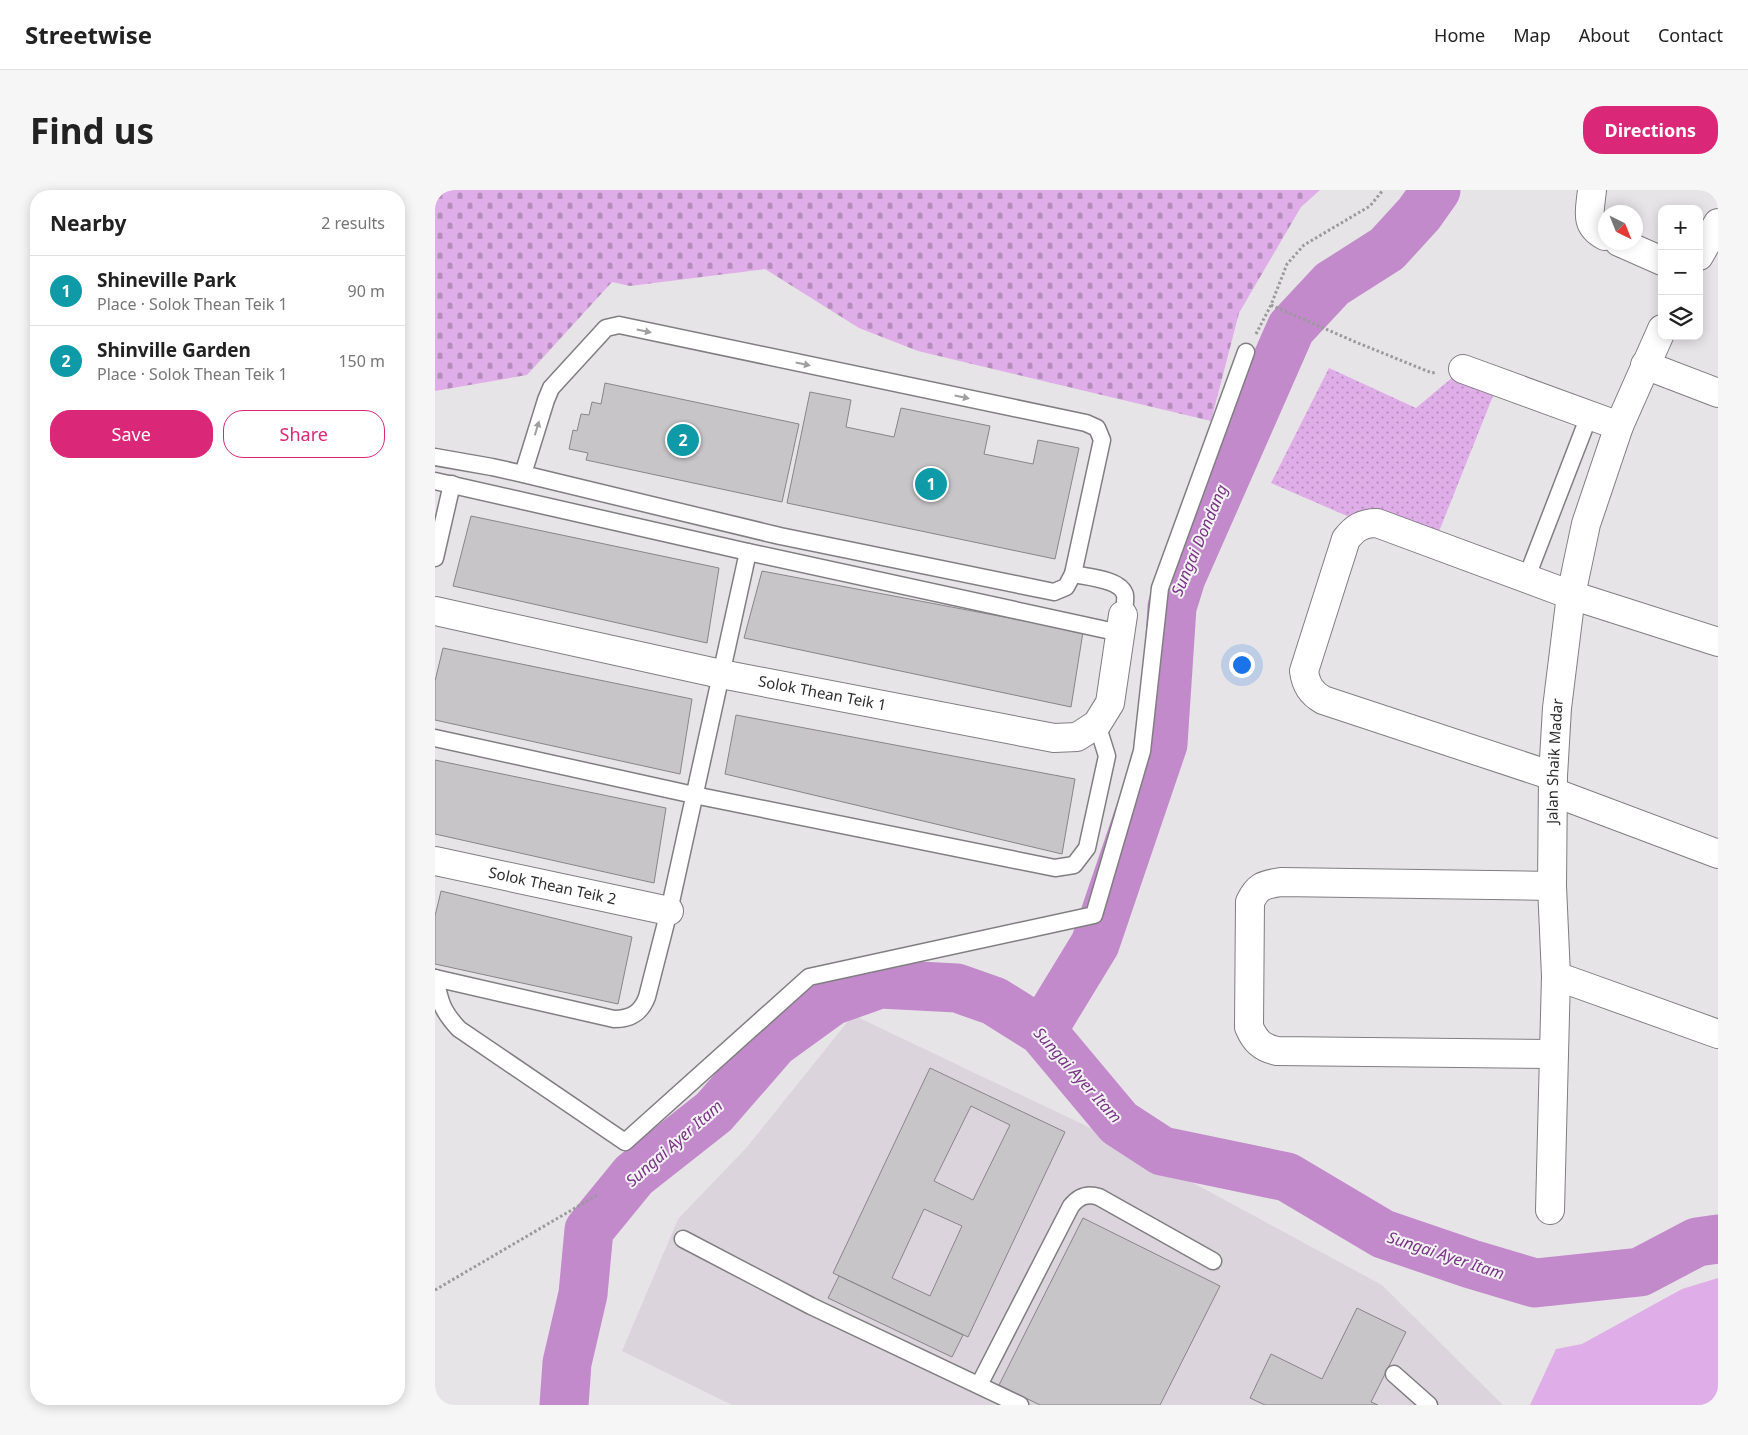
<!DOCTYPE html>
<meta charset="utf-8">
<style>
body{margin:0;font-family:"Noto Sans",sans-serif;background:#f6f6f6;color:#222}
.controls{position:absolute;right:15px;top:15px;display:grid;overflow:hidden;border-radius:10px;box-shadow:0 2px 12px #0003}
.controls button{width:45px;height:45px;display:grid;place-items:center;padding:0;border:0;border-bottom:1px solid #e0e0e0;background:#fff;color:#222;font:25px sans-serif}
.compass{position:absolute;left:1163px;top:15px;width:45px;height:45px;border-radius:50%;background:#fff;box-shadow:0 2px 12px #0003;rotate:137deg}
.you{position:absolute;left:806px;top:474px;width:18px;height:18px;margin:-12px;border:4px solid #fff;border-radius:50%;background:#1a73e8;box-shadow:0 0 0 8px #1a73e833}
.badge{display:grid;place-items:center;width:32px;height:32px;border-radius:50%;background:#db2777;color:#fff;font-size:16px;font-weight:700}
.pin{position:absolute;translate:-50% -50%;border:2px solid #fff;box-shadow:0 1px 5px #0006}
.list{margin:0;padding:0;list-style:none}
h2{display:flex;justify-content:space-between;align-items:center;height:65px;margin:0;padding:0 20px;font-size:21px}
h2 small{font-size:16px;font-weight:400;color:#767676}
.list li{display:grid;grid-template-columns:32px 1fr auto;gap:15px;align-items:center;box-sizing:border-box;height:70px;padding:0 20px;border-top:1px solid #e0e0e0}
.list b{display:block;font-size:19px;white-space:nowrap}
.list p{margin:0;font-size:16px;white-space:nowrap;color:#767676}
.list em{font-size:16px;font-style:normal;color:#767676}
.actions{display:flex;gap:10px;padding:15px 20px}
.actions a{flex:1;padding:11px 0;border:1px solid #db2777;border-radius:20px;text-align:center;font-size:18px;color:#db2777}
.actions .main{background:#db2777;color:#fff}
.icon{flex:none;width:28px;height:28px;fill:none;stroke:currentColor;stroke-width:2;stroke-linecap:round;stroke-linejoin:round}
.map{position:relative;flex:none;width:1283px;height:1215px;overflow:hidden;border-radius:20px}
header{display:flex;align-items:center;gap:30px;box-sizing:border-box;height:70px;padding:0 25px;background:#fff;border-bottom:1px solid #e0e0e0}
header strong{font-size:24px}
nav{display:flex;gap:28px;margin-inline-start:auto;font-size:18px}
.intro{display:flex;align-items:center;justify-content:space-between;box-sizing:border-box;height:120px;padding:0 30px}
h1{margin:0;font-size:35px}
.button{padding:12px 22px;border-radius:20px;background:#db2777;color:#fff;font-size:18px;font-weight:700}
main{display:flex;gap:30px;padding:0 30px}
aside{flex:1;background:#fff;border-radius:20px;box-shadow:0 2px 12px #0003}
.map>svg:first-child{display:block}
</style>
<header>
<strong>Streetwise</strong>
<nav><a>Home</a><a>Map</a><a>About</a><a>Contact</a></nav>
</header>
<div class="intro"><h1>Find us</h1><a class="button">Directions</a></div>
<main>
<aside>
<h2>Nearby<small>2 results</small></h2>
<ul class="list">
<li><span class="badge" style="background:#0f9aa8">1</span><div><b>Shineville Park</b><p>Place · Solok Thean Teik 1</p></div><em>90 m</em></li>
<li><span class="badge" style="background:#0f9aa8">2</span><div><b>Shinville Garden</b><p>Place · Solok Thean Teik 1</p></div><em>150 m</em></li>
</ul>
<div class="actions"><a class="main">Save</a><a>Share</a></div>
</aside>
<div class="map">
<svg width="1283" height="1215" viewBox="0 0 1283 1215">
<defs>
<pattern id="cemetery-stones" width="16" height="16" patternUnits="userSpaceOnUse" patternTransform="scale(1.25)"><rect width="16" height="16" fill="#dfade7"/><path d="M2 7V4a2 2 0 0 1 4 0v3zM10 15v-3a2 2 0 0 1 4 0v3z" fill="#b58dbc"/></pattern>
<pattern id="park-dots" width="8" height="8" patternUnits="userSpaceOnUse" patternTransform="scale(1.25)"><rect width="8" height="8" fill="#dfade7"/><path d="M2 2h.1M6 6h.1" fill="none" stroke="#b58dbc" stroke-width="1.8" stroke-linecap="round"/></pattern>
</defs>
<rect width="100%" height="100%" fill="#e7e4e7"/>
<!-- built -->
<path fill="#dcd4dd" d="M418,825L662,941L947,1095L1068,1215H297L187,1161L243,1029L312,957Z"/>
<!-- cemetery -->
<path fill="url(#cemetery-stones)" d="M0,0H885L866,17L804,123L776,231L483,161L424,138L330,79L195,96L177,92L92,185L0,201Z"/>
<!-- park -->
<path fill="url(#park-dots)" d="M894,178L981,218L1018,187L1060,201L1003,344L938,324L912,326L836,293Z"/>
<!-- pitch -->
<path fill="#dfade7" d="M1283,1088V1215H1095L1121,1159L1147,1154L1247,1099Z"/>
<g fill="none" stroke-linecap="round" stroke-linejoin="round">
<!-- river -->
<g stroke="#c28acb" stroke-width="49">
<path d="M607,841L660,754L728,554L737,417L746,388L856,138L897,94L952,59L984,24L1001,0"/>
<path d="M129,1215L132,1173L148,1104L154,1040L199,985L279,922L339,853L397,811L445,794L522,798L559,811L607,841L684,933L727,961L852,987L948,1044L1036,1074L1100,1093L1205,1082L1262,1052L1283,1049"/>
</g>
</g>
<!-- building -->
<g fill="#c8c5c8" stroke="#888588" fill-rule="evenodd">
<path d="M170,193L364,234L347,312L151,270L153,263L134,259L138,240L142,241L146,224L154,225L157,212L166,214Z"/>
<path d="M375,202L416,210L411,237L459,247L466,218L555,236L549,264L598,274L603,250L644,258L620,369L352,313Z"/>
<path d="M36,326L284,378L272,453L18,396Z"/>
<path d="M327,381L648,442L636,517L309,448Z"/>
<path d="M8,458L257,509L245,584L0,530V491Z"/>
<path d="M301,525L640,589L627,664L290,584Z"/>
<path d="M0,570L231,618L219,693L0,644Z"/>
<path d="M6,701L197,747L183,814L0,774V726Z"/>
<path d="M495,878L630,942L533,1147L398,1083ZM536,916L575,935L538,1010L499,991ZM489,1019L527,1036L495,1106L457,1088Z"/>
<path d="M648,1028L785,1096L725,1215H605L564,1195Z"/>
<path d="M404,1086L528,1145L517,1167L393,1108Z"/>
<path d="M922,1118L971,1142L936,1212L943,1215H830L815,1208L836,1164L887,1189Z"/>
</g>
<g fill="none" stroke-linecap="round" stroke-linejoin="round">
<defs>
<g id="lane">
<path d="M0,267L57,277L88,284L345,346L619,402L631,397L638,384L667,250L662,238L651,233L184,135L171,138L116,198L111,210L88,284"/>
<path d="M0,291L313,362L685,443"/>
<path d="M0,368L17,294"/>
<path d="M638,384C652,387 686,389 690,405C691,411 689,419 688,425"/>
<path d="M1091,389L1154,226"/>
<path d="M0,548L259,605L620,678L639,675L652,658L672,566L662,534"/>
<path d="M0,788C5,812 7,821 24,839L190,952L374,787L659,725L707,561L725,398L811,162"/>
<path d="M0,788L179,829C196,829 206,823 212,807L234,721L313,362"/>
<path d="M248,1049L376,1116L585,1215"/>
<path d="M959,1184L994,1215"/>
<path d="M544,1195L636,1016C644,1006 652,1003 664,1007L778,1071"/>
</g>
<g id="street">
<path d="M1157,0C1155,21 1149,35 1170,46"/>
<path d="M1184,52L1227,71"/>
<path d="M1264,66L1283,33"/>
<path d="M1210,175L1283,203"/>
<path d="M1028,179L1184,236"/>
<path id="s1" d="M0,421L286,484L619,548L642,547L662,534L675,513L688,425"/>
<path d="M1118,586L888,510C876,503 871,495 869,481L911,349C920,338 927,333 942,333L1136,405L1283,452"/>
<path d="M1118,602L1283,664"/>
<path id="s2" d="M0,671L234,721"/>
<path d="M1117,696L846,692C829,695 823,695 815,712L814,837C820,851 827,858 842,861L1119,864"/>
<path d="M1121,786L1283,844"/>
<path id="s3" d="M1115,1020L1121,786L1117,696L1118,586L1122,518L1136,405L1151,334L1184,236L1227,139"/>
</g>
</defs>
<!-- lane casing -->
<use href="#lane" stroke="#807e81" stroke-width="19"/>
<!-- street casing -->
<use href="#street" stroke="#807e81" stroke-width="30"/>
<!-- path -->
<g stroke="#9b999b" stroke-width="3" stroke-dasharray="2.5 2.5" stroke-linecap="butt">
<path d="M836,115L923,153L997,183L1002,182"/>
<path d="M821,144L836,115L852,74L869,55L935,16L948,0"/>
<path d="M0,1100L164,1004"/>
</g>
<!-- lane -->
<use href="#lane" stroke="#fff" stroke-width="16"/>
<!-- street -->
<use href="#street" stroke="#fff" stroke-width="28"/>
</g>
<!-- one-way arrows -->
<defs><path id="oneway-solid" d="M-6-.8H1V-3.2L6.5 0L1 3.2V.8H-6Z" transform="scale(1.25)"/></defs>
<g fill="#a0a0a0">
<use href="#oneway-solid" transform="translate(209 141) rotate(12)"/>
<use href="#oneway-solid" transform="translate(368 174) rotate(12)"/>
<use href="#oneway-solid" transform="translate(527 207) rotate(12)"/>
<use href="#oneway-solid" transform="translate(102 238) rotate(-73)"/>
</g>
<g text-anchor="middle" stroke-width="4" stroke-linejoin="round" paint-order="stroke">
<!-- street labels -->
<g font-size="15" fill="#2d2c2d" stroke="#f4f1f5">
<text dy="5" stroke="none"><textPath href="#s1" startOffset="396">Solok Thean Teik 1</textPath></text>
<text dy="5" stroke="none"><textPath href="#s3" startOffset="449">Jalan Shaik Madar</textPath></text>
<text dy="5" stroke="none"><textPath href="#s2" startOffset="120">Solok Thean Teik 2</textPath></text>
</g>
<!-- water labels -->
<g font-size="16" font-style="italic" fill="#773483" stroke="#f4f1f5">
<text transform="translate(764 350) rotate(-67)" y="6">Sungai Dondang</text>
<text transform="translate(643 885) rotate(48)" y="6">Sungai Ayer Itam</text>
<text transform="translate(239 953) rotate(-41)" y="6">Sungai Ayer Itam</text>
<text transform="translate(1011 1065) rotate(18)" y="6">Sungai Ayer Itam</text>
</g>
</g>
</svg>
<div class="controls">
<button>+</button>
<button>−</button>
<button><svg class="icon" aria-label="layers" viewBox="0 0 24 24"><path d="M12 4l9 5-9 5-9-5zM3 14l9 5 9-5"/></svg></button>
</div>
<svg class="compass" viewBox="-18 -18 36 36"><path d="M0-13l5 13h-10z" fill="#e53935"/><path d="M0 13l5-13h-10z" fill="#767676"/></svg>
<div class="you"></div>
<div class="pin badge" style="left:496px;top:294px;background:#0f9aa8">1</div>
<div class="pin badge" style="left:248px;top:250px;background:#0f9aa8">2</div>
</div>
</main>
